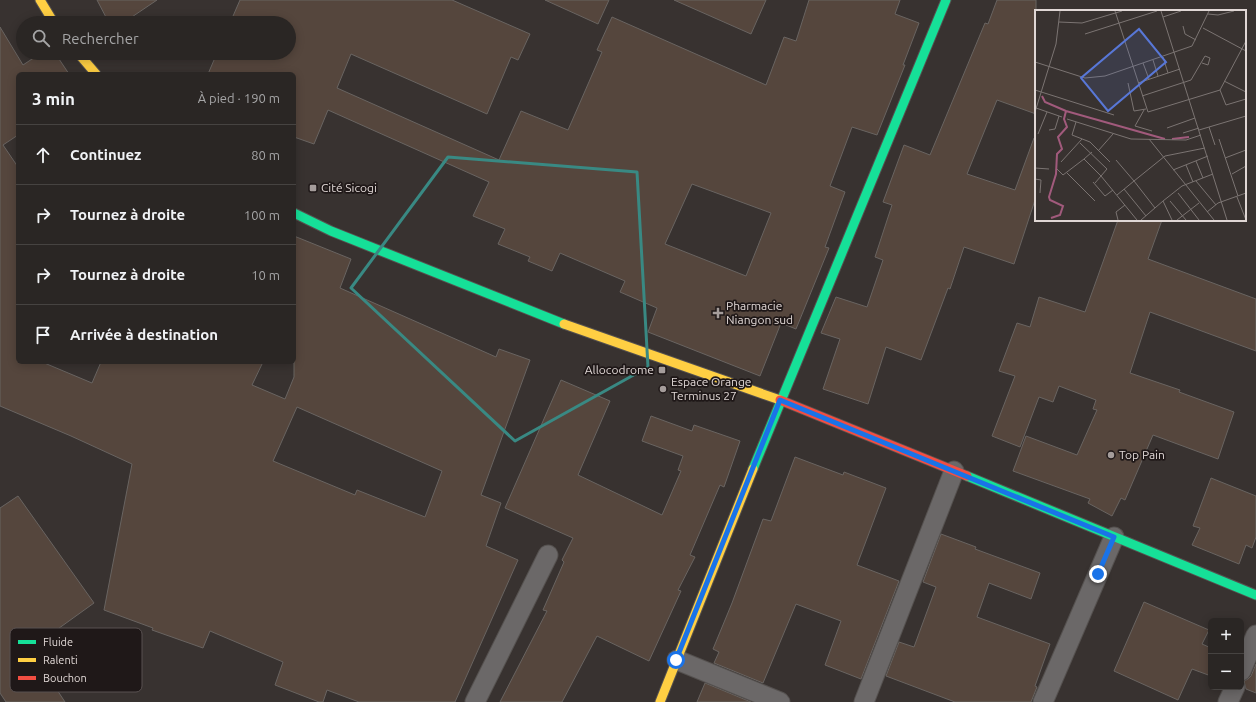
<!DOCTYPE html>
<html lang="fr">
<meta charset="utf-8">
<style>
body{margin:0;font-family:Ubuntu,sans-serif;background:#363231;color:#f1f3f6}
.controls{position:absolute;right:12px;bottom:12px;display:grid;overflow:hidden;border-radius:6px;box-shadow:0 2px 10px #0003}
.controls button{width:36px;height:36px;display:grid;place-items:center;padding:0;border:0;border-bottom:1px solid #464341;background:#2a2624;color:#f1f3f6;font:20px sans-serif}
.stop{position:absolute;width:12px;height:12px;margin:-9px;border:3px solid #1a73e8;border-radius:50%;background:#fff}
.stop.end{background:#1a73e8;border-color:#fff;box-shadow:0 1px 4px #0008}
.list{margin:0;padding:0;list-style:none}
h2{display:flex;justify-content:space-between;align-items:center;height:52px;margin:0;padding:0 16px;font-size:17px}
h2 small{font-size:13px;font-weight:400;color:#a5a5a6}
.list li{display:grid;grid-template-columns:26px 1fr auto;gap:12px;align-items:center;box-sizing:border-box;height:60px;padding:0 16px;border-top:1px solid #464341}
.list b{display:block;font-size:15px;white-space:nowrap}
.list em{font-size:13px;font-style:normal;color:#a5a5a6}
.icon{flex:none;width:22px;height:22px;fill:none;stroke:currentColor;stroke-width:2;stroke-linecap:round;stroke-linejoin:round}
.map{position:relative;flex:none;width:1256px;height:702px;overflow:hidden}
.search{position:absolute;background:#2a2624;box-shadow:0 2px 10px #0003;left:16px;top:16px;width:280px;height:44px;display:flex;align-items:center;gap:10px;box-sizing:border-box;padding:0 14px;border-radius:22px;color:#a5a5a6;font-size:15px}
.panel{position:absolute;background:#2a2624;box-shadow:0 2px 10px #0003;left:16px;top:72px;width:280px;height:292px;border-radius:6px}
.map>svg:first-child{display:block}
</style>
<div class="map">
<svg width="1256" height="702" viewBox="0 0 1256 702">
<rect width="100%" height="100%" fill="#383230"/>
<!-- building -->
<g fill="#55463d" stroke="#696461" fill-rule="evenodd">
<path d="M97,0H157L123,23H109Z"/>
<path d="M240,0H452L530,34L518,60L511,57L487,114L351,54L337,88L499,160L521,111L568,130L602,52L597,50L612,17L766,85L784,37L796,41L809,0H900L895,14L919,23L903,65H905L877,135L852,127L830,186L845,192L825,247L829,248L796,329L781,323L760,376L648,332L657,308L620,292L625,281L560,253L552,271L528,261L530,257L498,244L505,229L473,216L489,182L328,110L314,144L294,137V74H208L217,53H289V23H230ZM692,184L771,213L746,276L665,244Z"/>
<path d="M545,0H609L598,24Z"/>
<path d="M674,0H766L751,34Z"/>
<path d="M997,0H1036V114L997,100L967,174L1015,190L1034,138H1036V197L1014,264L964,247L950,289L948,288L921,360L886,347L868,404L823,389L840,339L821,333L836,297L867,307L883,260L875,257L892,205L883,202L904,145L930,155L985,23L988,24Z"/>
<path d="M0,27L23,65L41,53H55L69,74H18V135L3,145L18,167V362H42L92,383L101,362H263L252,385L285,399L294,377V236L351,259L340,288L496,357L499,349L530,360L481,495L501,503L486,546L518,560L455,702H359L327,690L323,702H319L275,685L283,662L210,631L203,648L152,630L153,628L104,610L132,464L71,436L0,406ZM297,407L442,471L425,517L357,490L355,495L273,461Z"/>
<path d="M1118,220H1162L1148,259L1256,299V351L1150,312L1130,373L1180,390L1179,392L1234,412L1218,459L1153,435L1125,500L1121,498L1112,516L1088,503L1090,499L1013,471L1026,436L1077,455L1097,410L1093,409L1096,400L1059,386L1053,402L1039,397L1020,447L992,436L1015,376L999,371L1017,323L1030,327L1039,297L1085,312Z"/>
<path d="M561,380L610,401L578,475L662,515L681,471L678,470L683,456L642,441L651,416L692,431L694,425L740,441L724,487L720,485L690,555L695,557L678,590L681,591L649,661L597,636L562,702H500L547,611L543,610L564,562L562,560L573,538L505,508Z"/>
<path d="M795,457L843,475L844,472L886,488L857,565L899,581L861,679L825,665L841,621L796,604L763,683L714,663L719,652L713,649L732,603L763,519L771,521Z"/>
<path d="M1211,478L1256,496V537L1252,548L1246,545L1239,564L1192,545L1200,528L1193,526Z"/>
<path d="M18,496L94,603L30,649L65,702H6L0,693V508Z"/>
<path d="M941,534L976,547L975,549L1040,573L1031,599L989,583L977,617L1050,644L1035,686L1037,687L1031,702H955L886,676L899,642L914,647L936,587L923,582Z"/>
<path d="M1144,602L1209,630L1202,644L1211,648V676L1192,669L1178,700L1114,671Z"/>
<path d="M1256,664V693L1246,689L1244,681L1248,679L1251,676Z"/>
<path d="M705,683L751,702H697Z"/>
</g>
<g fill="none" stroke-linecap="round" stroke-linejoin="round">
<defs>
<g id="street">
<path d="M677,660L780,702"/>
<path d="M1241,671L1256,635"/>
<path d="M475,702L548,555"/>
<path d="M864,702L954,471"/>
<path d="M1043,702L1114,537"/>
<path d="M1228,702L1235,687"/>
</g>
<g id="fast">
<path d="M294,213L331,231L564,324"/>
<path d="M753,469L946,0"/>
<path d="M967,476L1256,595"/>
</g>
<g id="slow">
<path d="M40,0L54,23"/>
<path d="M78,53L96,74"/>
<path d="M564,324L780,400"/>
<path d="M660,702L753,469"/>
</g>
<path id="jam" d="M780,400L967,476"/>
</defs>
<!-- street casing -->
<use href="#street" stroke="#55514f" stroke-width="21"/>
<!-- fast casing -->
<use href="#fast" stroke="#55514f" stroke-width="11"/>
<!-- slow casing -->
<use href="#slow" stroke="#55514f" stroke-width="11"/>
<!-- jam casing -->
<use href="#jam" stroke="#55514f" stroke-width="11"/>
<!-- street -->
<use href="#street" stroke="#6b6868" stroke-width="19"/>
<!-- fast -->
<use href="#fast" stroke="#16e098" stroke-width="9"/>
<!-- slow -->
<use href="#slow" stroke="#ffcf43" stroke-width="9"/>
<!-- jam -->
<use href="#jam" stroke="#f24e42" stroke-width="9"/>
</g>
<g fill="none" stroke-linecap="round" stroke-linejoin="round">
<!-- route -->
<path stroke="#1a73e8" stroke-width="5" d="M676,660L780,400L1114,537L1098,574"/>
</g>
<!-- marked area -->
<path fill="none" stroke="#398983" stroke-width="3" stroke-linejoin="round" d="M448,157L637,172L648,367L515,441L351,288Z"/>
<!-- markers -->
<g fill="#a59d9b" stroke="#1f1818" stroke-width="1.5">
<rect x="309" y="184" width="8" height="8" rx="2"/>
<path d="M716 307h4v4h4v4h-4v4h-4v-4h-4v-4h4z"/>
<rect x="658" y="366" width="8" height="8" rx="2"/>
<circle cx="663" cy="389" r="4"/>
<circle cx="1111" cy="455" r="4"/>
</g>
<g text-anchor="middle" stroke-width="3.5" stroke-linejoin="round" paint-order="stroke">
<!-- poi labels -->
<g font-size="12" fill="#e0d7d5" stroke="#1f1818" text-anchor="start">
<text x="321" y="192">Cité Sicogi</text>
<text x="726" y="310">Pharmacie<tspan x="726" dy="14">Niangon sud</tspan></text>
<text x="654" y="374" text-anchor="end">Allocodrome</text>
<text x="671" y="386">Espace Orange<tspan x="671" dy="14">Terminus 27</tspan></text>
<text x="1119" y="459">Top Pain</text>
</g>
</g>
<!-- overview -->
<g transform="translate(1035 10)">
<rect width="211" height="211" fill="#383230"/>
<path fill="none" stroke="#a15a7c" stroke-width="2" d="M7,86L10,92L31,101M137,129L154,127M16,208L25,205L28,196L15,190L14,187L21,164L22,144L27,139L23,127L32,117L29,109L31,101L130,129"/>
<path fill="none" stroke="#7b7472" stroke-width="1" d="M80,1L113,102L185,80L211,31M126,1L192,210M173,4L183,5L199,1M128,7L146,1M24,12L47,13L87,1M148,16L150,24L161,30M168,18L211,41M50,24L122,1M128,47L133,63M118,50L123,66M0,52L50,68L70,66L157,36L174,1M108,53L114,69M189,71L211,82M93,73L99,101L111,99M103,73L145,59M0,80L79,105M185,80L191,95L211,89M107,86L156,70L170,46L175,48L173,55L167,53M1,98L27,107M109,100L100,116L117,121M0,102L21,34L25,1M32,109L96,129L151,130L166,125M41,112L37,125L55,132L75,152M174,117L180,135M132,118L160,108M14,120L20,119L24,106M164,120L211,106M148,123L164,118M3,124L12,102M114,129L179,210M184,129L203,186M45,133L72,159L60,173M63,141L78,124M57,142L49,149L66,166M190,148L211,140M81,150L99,171L82,185M161,151L168,168M26,152L47,129M151,155L158,172M0,158L14,159M22,159L28,165L49,149M138,160L173,146M32,163L60,191M197,164L211,156M66,166L102,210M0,169L6,170L5,183M161,171L181,195M58,172L70,186L78,180M89,179L111,206M143,183L164,210M202,187L211,210M135,191L151,210M120,198L99,171L130,146L170,138M172,202L183,193L211,183M83,210L81,202L90,195M106,210L128,191M137,210L128,191L147,176L178,164M142,210L164,193"/>
<path fill="#5877d7" fill-opacity="0.15" stroke="#5877d7" stroke-width="2" d="M104,19L131,52L73,101L46,68Z"/>
<rect width="211" height="211" fill="none" stroke="#e0d7d5" stroke-width="2"/>
</g>
<!-- legend -->
<rect x="10" y="628" width="132" height="64" rx="6" fill="#1f1818" stroke="#595151" stroke-width="1"/>
<rect x="18" y="640" width="18" height="4" fill="#16e098"/>
<rect x="18" y="658" width="18" height="4" fill="#ffcf43"/>
<rect x="18" y="676" width="18" height="4" fill="#f24e42"/>
<g font-size="11" fill="#e0d7d5">
<text x="43" y="646">Fluide</text>
<text x="43" y="664">Ralenti</text>
<text x="43" y="682">Bouchon</text>
</g>
</svg>
<div class="controls">
<button>+</button>
<button>−</button>
</div>
<div class="stop" style="left:676px;top:660px"></div>
<div class="stop end" style="left:1098px;top:574px"></div>
<div class="search"><svg class="icon" aria-label="search" viewBox="0 0 24 24"><circle cx="10" cy="10" r="6"/><path d="M15 15l6 6"/></svg>Rechercher</div>
<section class="panel">
<h2>3 min<small>À pied · 190 m</small></h2>
<ul class="list">
<li><svg class="icon" aria-label="ahead" viewBox="0 0 24 24"><path d="M12 20V5M6 11l6-6 6 6"/></svg><div><b>Continuez</b></div><em>80 m</em></li>
<li><svg class="icon" aria-label="right" viewBox="0 0 24 24"><path d="M7 20v-9h11M14 6l5 5-5 5"/></svg><div><b>Tournez à droite</b></div><em>100 m</em></li>
<li><svg class="icon" aria-label="right" viewBox="0 0 24 24"><path d="M7 20v-9h11M14 6l5 5-5 5"/></svg><div><b>Tournez à droite</b></div><em>10 m</em></li>
<li><svg class="icon" aria-label="arrive" viewBox="0 0 24 24"><path d="M6 21V4h12l-3 4 3 4H6"/></svg><div><b>Arrivée à destination</b></div></li>
</ul>
</section>
</div>
